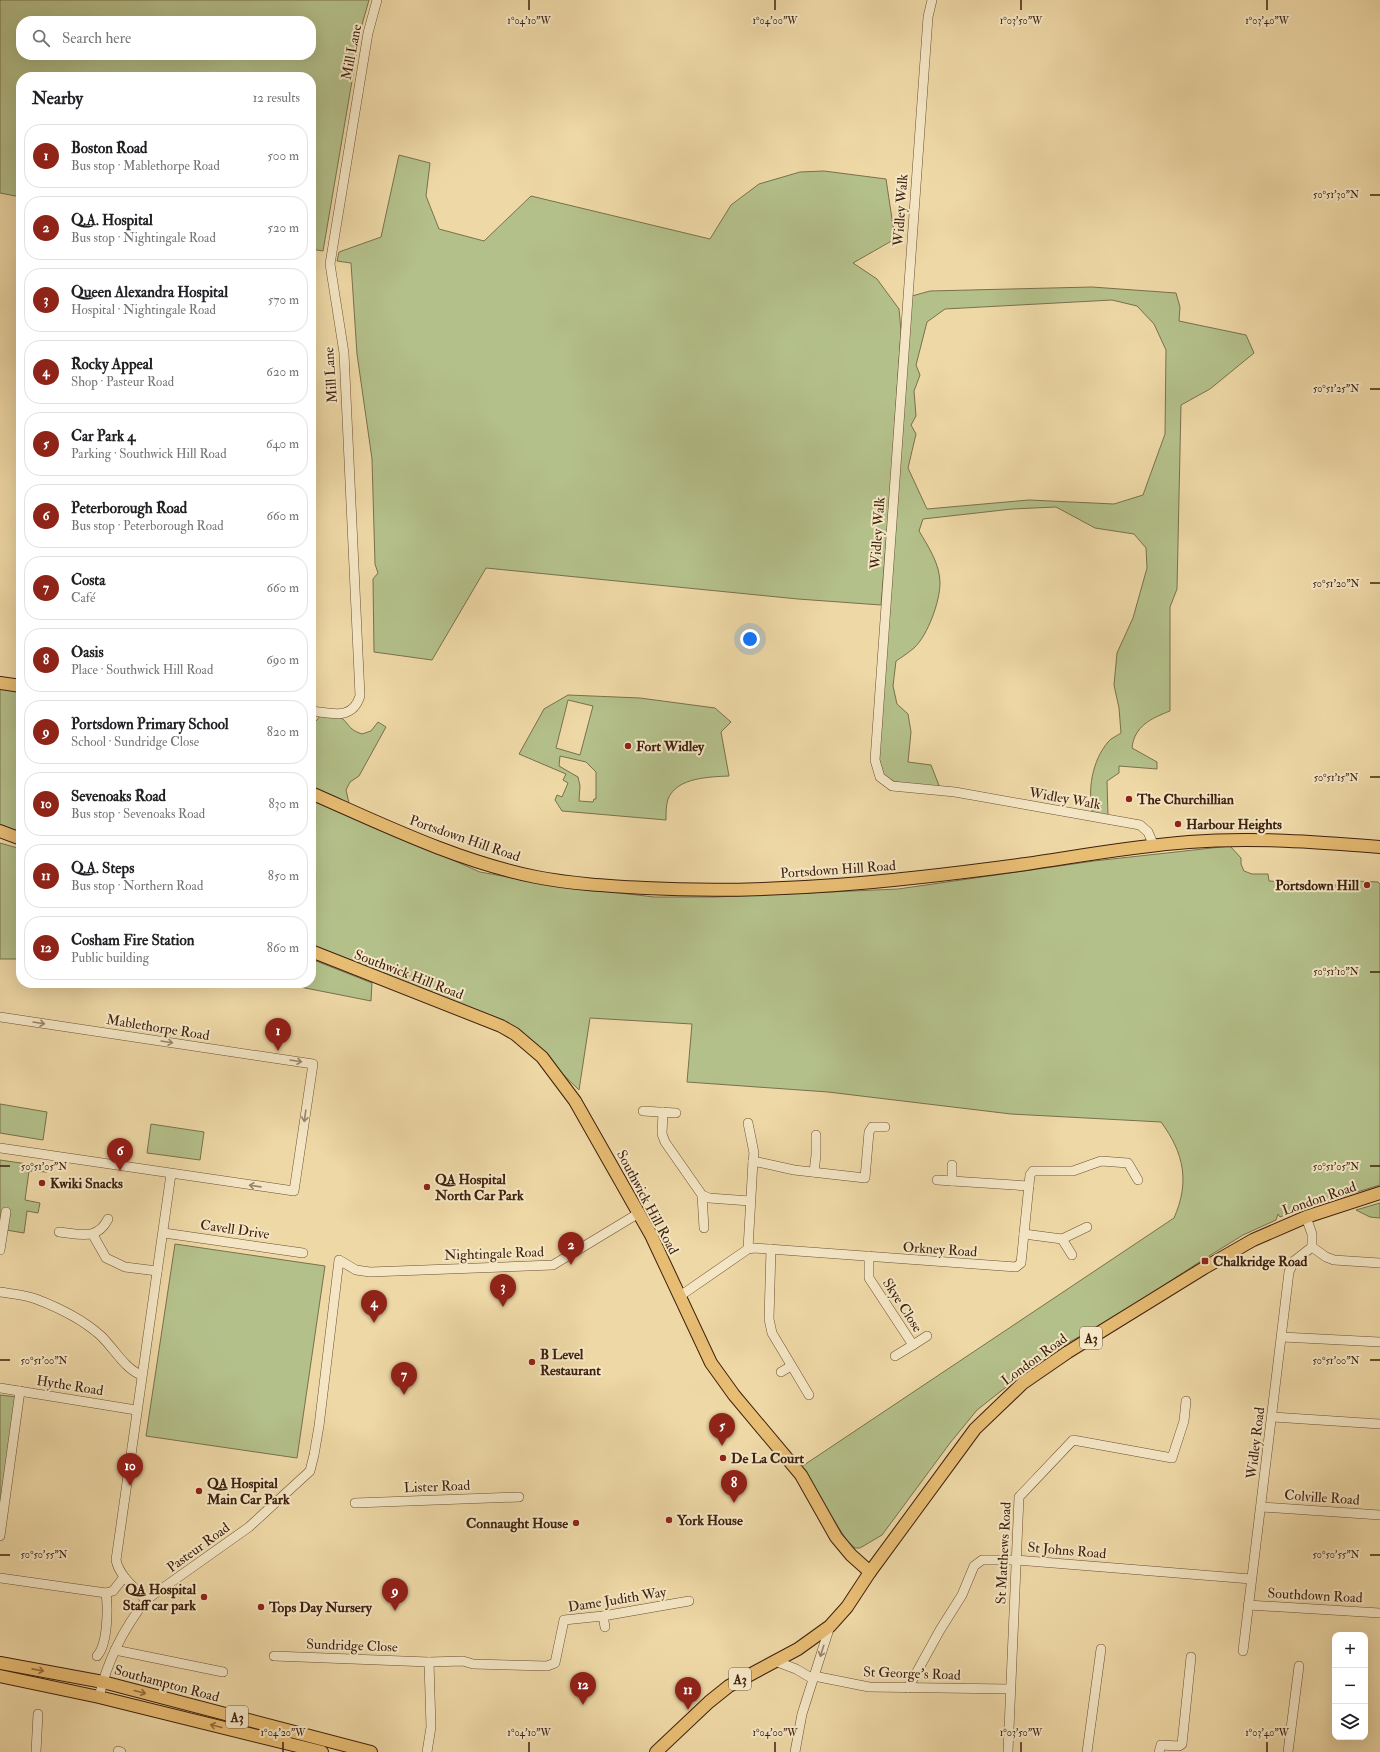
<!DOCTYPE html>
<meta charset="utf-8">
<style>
body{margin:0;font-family:"IM FELL Double Pica",serif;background:#f6f6f6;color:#202124}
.controls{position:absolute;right:12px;bottom:12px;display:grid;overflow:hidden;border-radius:8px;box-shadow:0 4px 16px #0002}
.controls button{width:36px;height:36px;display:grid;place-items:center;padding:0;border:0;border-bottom:1px solid #e0e0e0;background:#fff;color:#202124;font:20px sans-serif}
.you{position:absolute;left:750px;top:639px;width:14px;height:14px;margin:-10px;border:3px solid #fff;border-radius:50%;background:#1a73e8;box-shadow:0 0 0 6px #1a73e833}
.badge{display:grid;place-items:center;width:26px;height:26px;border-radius:50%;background:#8f2418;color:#fff;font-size:13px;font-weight:700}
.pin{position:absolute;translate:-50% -33px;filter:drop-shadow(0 1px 2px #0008)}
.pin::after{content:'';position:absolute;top:21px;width:14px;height:12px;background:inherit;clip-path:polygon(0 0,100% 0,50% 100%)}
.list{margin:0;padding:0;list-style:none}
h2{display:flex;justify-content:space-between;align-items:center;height:52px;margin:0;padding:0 16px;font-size:17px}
h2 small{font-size:13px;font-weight:400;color:#757577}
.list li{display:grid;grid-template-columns:26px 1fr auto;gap:12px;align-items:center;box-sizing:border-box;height:64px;margin:0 8px 8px;padding:0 8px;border:1px solid #e0e0e0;border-radius:16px}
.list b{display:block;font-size:15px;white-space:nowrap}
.list p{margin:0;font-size:13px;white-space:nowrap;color:#757577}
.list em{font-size:13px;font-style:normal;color:#757577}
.icon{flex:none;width:22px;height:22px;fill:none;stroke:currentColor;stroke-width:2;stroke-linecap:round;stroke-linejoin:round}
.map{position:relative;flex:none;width:1380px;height:1752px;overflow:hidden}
.search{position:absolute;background:#fff;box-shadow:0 4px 16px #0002;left:16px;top:16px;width:300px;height:44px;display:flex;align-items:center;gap:10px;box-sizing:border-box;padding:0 14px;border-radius:16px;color:#757577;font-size:15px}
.panel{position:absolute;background:#fff;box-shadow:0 4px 16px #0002;left:16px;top:72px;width:300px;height:916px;border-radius:16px}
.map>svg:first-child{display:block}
</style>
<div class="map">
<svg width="1380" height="1752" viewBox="0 0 1380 1752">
<rect width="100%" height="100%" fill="#eed8a6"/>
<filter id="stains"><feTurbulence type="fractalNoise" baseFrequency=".005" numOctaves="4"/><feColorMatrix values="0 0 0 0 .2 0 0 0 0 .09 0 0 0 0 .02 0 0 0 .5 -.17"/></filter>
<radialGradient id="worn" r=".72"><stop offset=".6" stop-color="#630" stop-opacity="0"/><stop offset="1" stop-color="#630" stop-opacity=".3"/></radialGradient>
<!-- green -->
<g fill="#b4c08a" stroke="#79704c" fill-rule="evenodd">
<path d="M0,0H369L361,28L323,251L311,249V77H21V197L0,193ZM21,21H311V55H21Z"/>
<path d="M399,155L430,163L426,196L439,229L484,241L531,196L710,239L731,205L759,184L800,172L824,171L886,179L895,239L853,263L877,279L899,309L901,331L890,497L881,605L798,599L486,568L432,660L374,652L373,579L378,573L375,564L372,459L357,354L351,263L337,261L339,252L381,237Z"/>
<path d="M1092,287L1176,293L1180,307L1179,321L1246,335L1254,353L1210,389L1181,405L1177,589L1170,607V711C1152,718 1134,726 1132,748L1157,762V769L1119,766V773L1107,781L1108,816L1093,814C1087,791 1092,761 1108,742C1111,738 1117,736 1121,733L1119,708L1114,685L1117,653L1133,618L1147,568L1146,548L1134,534L1095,528L1056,507L1012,509L923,519L919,531C928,546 940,564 940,583C940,601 928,635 914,648C908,653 902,657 896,661L893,686L897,704L908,714L911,732L908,762L931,765L940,788L895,782L884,776L878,755L912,296L930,291ZM1112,300L1137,306L1154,324L1166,350L1165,434L1143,495L1114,504L1029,500L927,509L908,468L916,434L911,425L916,416L914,391L920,375L916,365L927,322L945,309Z"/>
<path d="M0,687L21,690V834L0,825Z"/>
<path d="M568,695L640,698L715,708L731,722L721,732L729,776C710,777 677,777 668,799C666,805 666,813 666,820L562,811L555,800L557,795L562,797L568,783L563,780L566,774L519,754L544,709ZM568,700L593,706L580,755L556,748ZM560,756L586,762L596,772V799H594L593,802L579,801L580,786L578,777L559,766Z"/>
<path d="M337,715C350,722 346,729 362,734L371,731L378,722L386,727L359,776L350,782L346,790L349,803L311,787V721H316L320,716Z"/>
<path d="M311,798L480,872L552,885L654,897H715L898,889L1094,861L1230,846L1241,858V864L1244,871L1252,874H1268L1269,881L1351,886L1355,881L1378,882L1380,884V1185L1295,1211L1280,1217L1278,1214L1276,1220L1243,1235L1201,1261L1116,1316L1066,1344L1020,1376L977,1410L950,1443L882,1535L860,1548H855L847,1541L801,1467L1174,1218C1190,1182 1184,1153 1161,1122L1011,1114L828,1092L687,1082L692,1024L590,1018L579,1090L514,1027L311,946Z"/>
<path d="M0,843L21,849V959H0Z"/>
<path d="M311,959L372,983L371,1001L280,983H311Z"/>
<path d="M0,1104L47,1112L43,1140L0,1133Z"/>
<path d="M151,1124L204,1132L200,1160L147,1153Z"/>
<path d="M0,1160L48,1167L47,1172L29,1171L25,1200L40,1203L38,1213L27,1211L24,1233L0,1229Z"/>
<path d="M1380,1203V1218L1370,1217L1356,1210Z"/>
<path d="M175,1244L325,1266L297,1458L146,1436Z"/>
<path d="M0,1395L17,1397L0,1506Z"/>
</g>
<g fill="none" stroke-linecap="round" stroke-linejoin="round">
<defs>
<g id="minor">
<path d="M932,0L928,17L875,760L880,777L892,786L955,792L1140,825L1148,832L1154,846"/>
<path d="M311,711C332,713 352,721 360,696L344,353L330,264L368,33L377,0"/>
<path d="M0,1017L313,1064L294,1191L0,1148"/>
<path d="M643,1111L676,1113"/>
<path d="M663,1112L662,1134L665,1142L702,1195L709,1198L750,1201"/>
<path d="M748,1123L754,1153L753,1161"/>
<path d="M814,1172L816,1155V1135"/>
<path d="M937,1180L1029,1186"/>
<path d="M952,1181V1165"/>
<path d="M702,1195L704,1228"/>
<path d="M1306,1217L1312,1234V1247L1326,1257L1334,1260L1380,1263"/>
<path d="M59,1232C80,1234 97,1241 108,1219"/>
<path d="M164,1233L303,1253"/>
<path d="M1024,1234L1062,1239L1087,1227"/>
<path d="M93,1235L106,1258L125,1267L157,1271"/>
<path d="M1062,1239L1072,1255"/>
<path d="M748,1249L753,1161L794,1170L865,1178L869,1132L872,1127H885"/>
<path d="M771,1249L769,1319L772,1333L809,1395"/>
<path d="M0,1250L6,1212"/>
<path d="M869,1256V1278L913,1345L895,1356"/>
<path d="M0,1292C12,1294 25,1295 36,1299C57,1307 83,1320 100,1335C114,1348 124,1368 141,1375"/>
<path d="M680,1296L748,1249L754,1248L1016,1267L1021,1263L1030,1175L1033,1171H1073L1101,1161L1128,1163L1138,1180"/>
<path d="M1282,1337L1380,1342"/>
<path d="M913,1345L927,1336"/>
<path d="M781,1372L791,1366"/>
<path d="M0,1388L136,1410"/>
<path d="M1273,1417L1380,1424"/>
<path d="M355,1503L519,1497"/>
<path d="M1262,1507L1380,1515"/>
<path d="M0,1536L20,1391"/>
<path d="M0,1578L106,1593L113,1591L124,1577"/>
<path d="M146,1600C136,1589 119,1576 116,1560L171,1174"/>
<path d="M1248,1605L1380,1613"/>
<path d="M603,1616L605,1627"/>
<path d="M115,1650L223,1672"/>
<path d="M1243,1651L1289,1272L1294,1261L1312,1247"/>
<path d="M97,1656C108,1644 108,1608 106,1593"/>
<path d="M274,1656L429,1662L463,1661L473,1664L547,1666L555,1663L564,1620L603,1616L689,1601"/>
<path d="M775,1661L796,1669L813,1679"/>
<path d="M814,1676L869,1687L1010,1689"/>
<path d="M908,1688L940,1630L962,1595L974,1566L982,1560H1016L1251,1579"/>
<path d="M99,1697C107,1662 124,1628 146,1600L249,1527L310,1471L314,1455L319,1426L339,1260L356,1270L370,1272L553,1265L639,1213"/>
<path d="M118,1751L121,1752"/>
<path d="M36,1752L38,1714"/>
<path d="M427,1752L431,1727L429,1662"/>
<path d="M795,1752L802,1714L830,1626"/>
<path d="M1008,1752L1019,1497L1073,1440L1172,1458L1184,1421L1186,1401"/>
<path d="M1087,1752L1101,1649"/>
<path d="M1159,1752L1161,1745L1179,1746L1182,1744L1191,1657"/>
<path d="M1288,1752L1299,1666"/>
</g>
<g id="major">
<path d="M0,683L21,686"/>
<path d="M311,793C384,825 457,861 536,877C572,884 608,886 645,888C773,895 900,881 1026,864C1080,856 1134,846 1189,842C1252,837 1317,842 1380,847"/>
<path d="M0,831L21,839"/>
<path d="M311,951L501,1026L515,1034L542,1057L575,1101L651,1235L711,1363L734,1395L801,1475L836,1537L851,1555L870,1572"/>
<path d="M0,1663L103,1682L371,1752"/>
<path d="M0,1676L99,1697L322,1752"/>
<path d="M656,1752L709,1702L729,1686L798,1649L830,1626L847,1607L870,1572L975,1429L1023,1383L1068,1352L1204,1268L1253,1240L1306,1217L1380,1193"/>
</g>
</defs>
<!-- minor casing -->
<use href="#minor" stroke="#6a4e34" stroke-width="10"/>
<!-- major casing -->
<use href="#major" stroke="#3e200e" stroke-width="14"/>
<!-- minor -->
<use href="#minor" stroke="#f4e6c5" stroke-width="9"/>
<!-- major -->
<use href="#major" stroke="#e7bc73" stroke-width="12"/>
</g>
<!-- one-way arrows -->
<defs><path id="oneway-shaft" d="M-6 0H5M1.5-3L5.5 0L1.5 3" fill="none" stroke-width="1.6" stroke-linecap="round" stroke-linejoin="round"/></defs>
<g stroke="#99836a">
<use href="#oneway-shaft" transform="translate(39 1023) rotate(9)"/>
<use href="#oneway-shaft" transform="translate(167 1042) rotate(9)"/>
<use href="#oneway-shaft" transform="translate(296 1061) rotate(9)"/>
<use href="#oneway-shaft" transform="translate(305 1116) rotate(98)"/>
<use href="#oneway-shaft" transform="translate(255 1186) rotate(-172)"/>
<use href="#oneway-shaft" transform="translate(822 1651) rotate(108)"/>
</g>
<g stroke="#926e40">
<use href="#oneway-shaft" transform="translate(38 1670) rotate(11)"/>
<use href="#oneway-shaft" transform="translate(140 1692) rotate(15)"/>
<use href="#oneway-shaft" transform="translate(216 1726) rotate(-166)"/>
</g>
<!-- ticks -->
<path fill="none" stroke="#3e200e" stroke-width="1.5" d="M529,0V10M775,0V10M1021,0V10M1267,0V10M1370,195H1380M1370,389H1380M1370,583H1380M1370,777H1380M1370,972H1380M0,1166H10M1370,1166H1380M0,1360H10M1370,1360H1380M0,1555H10M1370,1555H1380M283,1742V1752M529,1742V1752M775,1742V1752M1021,1742V1752M1267,1742V1752"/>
<!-- markers -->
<g fill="#8f2418" stroke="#f4e6c5" stroke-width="1.5">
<circle cx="628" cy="746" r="4"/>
<circle cx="1129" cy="799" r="4"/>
<circle cx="1178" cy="824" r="4"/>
<circle cx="1367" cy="885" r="4"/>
<circle cx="42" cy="1183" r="4"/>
<circle cx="427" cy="1187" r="4"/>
<rect x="1201" y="1257" width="8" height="8" rx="2"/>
<circle cx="532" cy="1362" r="4"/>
<circle cx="723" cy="1458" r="4"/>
<circle cx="199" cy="1491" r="4"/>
<circle cx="669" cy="1520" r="4"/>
<circle cx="576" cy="1523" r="4"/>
<circle cx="204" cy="1597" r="4"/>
<circle cx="261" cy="1607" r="4"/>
</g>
<g text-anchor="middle" stroke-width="4" stroke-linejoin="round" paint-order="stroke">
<!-- shield labels -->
<g fill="#f4e6c5" stroke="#755b45" stroke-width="1">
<rect x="1080" y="1327" width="22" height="22" rx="3"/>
<rect x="729" y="1668" width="22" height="22" rx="3"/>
<rect x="226" y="1706" width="22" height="22" rx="3"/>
</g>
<g font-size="13" font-weight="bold" fill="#3e200e">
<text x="1091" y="1343">A3</text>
<text x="740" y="1684">A3</text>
<text x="237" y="1722">A3</text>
</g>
<!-- street labels -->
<g font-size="14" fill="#3e200e" stroke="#f4e6c5">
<text transform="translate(351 52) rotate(-79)" y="5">Mill Lane</text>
<text transform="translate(900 210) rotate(-86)" y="5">Widley Walk</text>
<text transform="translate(330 375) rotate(-94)" y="5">Mill Lane</text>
<text transform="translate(877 533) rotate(-86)" y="5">Widley Walk</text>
<text transform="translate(1065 798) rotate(10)" y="5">Widley Walk</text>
<text transform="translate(465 838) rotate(19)" y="5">Portsdown Hill Road</text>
<text transform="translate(838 869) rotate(-4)" y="5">Portsdown Hill Road</text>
<text transform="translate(409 974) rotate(21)" y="5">Southwick Hill Road</text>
<text transform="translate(158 1027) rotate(9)" y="5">Mablethorpe Road</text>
<text transform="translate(1319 1198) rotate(-19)" y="5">London Road</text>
<text transform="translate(648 1202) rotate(62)" y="5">Southwick Hill Road</text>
<text transform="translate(235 1229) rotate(8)" y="5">Cavell Drive</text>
<text transform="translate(940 1249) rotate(4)" y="5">Orkney Road</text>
<text transform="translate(494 1253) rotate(-2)" y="5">Nightingale Road</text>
<text transform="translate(903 1305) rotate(57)" y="5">Skye Close</text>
<text transform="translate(1034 1359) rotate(-36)" y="5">London Road</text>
<text transform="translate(70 1385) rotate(9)" y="5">Hythe Road</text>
<text transform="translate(1255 1443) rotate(-83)" y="5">Widley Road</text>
<text transform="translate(437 1486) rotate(-2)" y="5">Lister Road</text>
<text transform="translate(1322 1497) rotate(4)" y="5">Colville Road</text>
<text transform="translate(198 1547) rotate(-36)" y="5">Pasteur Road</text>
<text transform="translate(1067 1550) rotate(5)" y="5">St Johns Road</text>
<text transform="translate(1003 1553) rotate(-87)" y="5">St Matthews Road</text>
<text transform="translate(1315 1595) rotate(3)" y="5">Southdown Road</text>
<text transform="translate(617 1599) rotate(-9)" y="5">Dame Judith Way</text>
<text transform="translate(352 1645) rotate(2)" y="5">Sundridge Close</text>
<text transform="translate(912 1673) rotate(2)" y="5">St George's Road</text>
<text transform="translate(167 1683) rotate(15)" y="5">Southampton Road</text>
</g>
<!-- poi labels -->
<g font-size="14" font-weight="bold" fill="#3e200e" stroke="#f4e6c5" text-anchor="start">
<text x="636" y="751">Fort Widley</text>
<text x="1137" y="804">The Churchillian</text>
<text x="1186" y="829">Harbour Heights</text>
<text x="1359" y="890" text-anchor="end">Portsdown Hill</text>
<text x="435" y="1184">QA Hospital<tspan x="435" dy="16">North Car Park</tspan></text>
<text x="50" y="1188">Kwiki Snacks</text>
<text x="1213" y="1266">Chalkridge Road</text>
<text x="540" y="1359">B Level<tspan x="540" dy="16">Restaurant</tspan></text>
<text x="731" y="1463">De La Court</text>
<text x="207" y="1488">QA Hospital<tspan x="207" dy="16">Main Car Park</tspan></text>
<text x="677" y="1525">York House</text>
<text x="568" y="1528" text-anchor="end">Connaught House</text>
<text x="196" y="1594" text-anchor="end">QA Hospital<tspan x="196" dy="16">Staff car park</tspan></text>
<text x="269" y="1612">Tops Day Nursery</text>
</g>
</g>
<g font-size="10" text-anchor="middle" fill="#3e200e" stroke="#f4e6c5" stroke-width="4" stroke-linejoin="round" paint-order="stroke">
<text x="529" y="24">1°04'10"W</text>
<text x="775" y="24">1°04'00"W</text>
<text x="1021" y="24">1°03'50"W</text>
<text x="1267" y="24">1°03'40"W</text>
<text x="1336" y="198">50°51'30"N</text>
<text x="1336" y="392">50°51'25"N</text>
<text x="1336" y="587">50°51'20"N</text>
<text x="1336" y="781">50°51'15"N</text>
<text x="1336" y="975">50°51'10"N</text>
<text x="44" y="1170">50°51'05"N</text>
<text x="1336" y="1170">50°51'05"N</text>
<text x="44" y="1364">50°51'00"N</text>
<text x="1336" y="1364">50°51'00"N</text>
<text x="44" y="1558">50°50'55"N</text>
<text x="1336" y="1558">50°50'55"N</text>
<text x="283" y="1736">1°04'20"W</text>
<text x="529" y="1736">1°04'10"W</text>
<text x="775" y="1736">1°04'00"W</text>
<text x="1021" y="1736">1°03'50"W</text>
<text x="1267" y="1736">1°03'40"W</text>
</g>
<rect width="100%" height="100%" filter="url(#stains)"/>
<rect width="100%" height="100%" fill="url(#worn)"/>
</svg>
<div class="controls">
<button>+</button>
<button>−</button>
<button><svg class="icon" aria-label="layers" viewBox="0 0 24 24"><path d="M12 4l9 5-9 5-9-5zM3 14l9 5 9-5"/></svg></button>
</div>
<div class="you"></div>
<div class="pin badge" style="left:278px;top:1051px">1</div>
<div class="pin badge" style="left:571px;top:1265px">2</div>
<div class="pin badge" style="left:503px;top:1307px">3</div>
<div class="pin badge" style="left:374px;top:1323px">4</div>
<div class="pin badge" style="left:722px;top:1446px">5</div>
<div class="pin badge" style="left:120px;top:1171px">6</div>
<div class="pin badge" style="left:404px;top:1395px">7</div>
<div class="pin badge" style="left:734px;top:1503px">8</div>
<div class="pin badge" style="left:395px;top:1611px">9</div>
<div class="pin badge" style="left:130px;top:1486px">10</div>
<div class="pin badge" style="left:688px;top:1710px">11</div>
<div class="pin badge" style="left:583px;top:1705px">12</div>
<div class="search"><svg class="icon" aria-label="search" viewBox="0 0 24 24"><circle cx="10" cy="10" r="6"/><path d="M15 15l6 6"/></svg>Search here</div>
<section class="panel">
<h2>Nearby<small>12 results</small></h2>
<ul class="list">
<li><span class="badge">1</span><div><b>Boston Road</b><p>Bus stop · Mablethorpe Road</p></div><em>500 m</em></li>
<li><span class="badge">2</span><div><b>Q.A. Hospital</b><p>Bus stop · Nightingale Road</p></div><em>520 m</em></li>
<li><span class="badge">3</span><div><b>Queen Alexandra Hospital</b><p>Hospital · Nightingale Road</p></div><em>570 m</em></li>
<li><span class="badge">4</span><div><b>Rocky Appeal</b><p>Shop · Pasteur Road</p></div><em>620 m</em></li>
<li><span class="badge">5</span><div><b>Car Park 4</b><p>Parking · Southwick Hill Road</p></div><em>640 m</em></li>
<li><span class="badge">6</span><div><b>Peterborough Road</b><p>Bus stop · Peterborough Road</p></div><em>660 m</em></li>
<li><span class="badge">7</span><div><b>Costa</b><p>Café</p></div><em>660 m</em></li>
<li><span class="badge">8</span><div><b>Oasis</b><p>Place · Southwick Hill Road</p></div><em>690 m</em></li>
<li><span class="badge">9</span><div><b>Portsdown Primary School</b><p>School · Sundridge Close</p></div><em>820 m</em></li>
<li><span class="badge">10</span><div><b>Sevenoaks Road</b><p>Bus stop · Sevenoaks Road</p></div><em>830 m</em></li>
<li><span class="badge">11</span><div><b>Q.A. Steps</b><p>Bus stop · Northern Road</p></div><em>850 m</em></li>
<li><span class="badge">12</span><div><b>Cosham Fire Station</b><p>Public building</p></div><em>860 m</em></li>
</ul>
</section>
</div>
